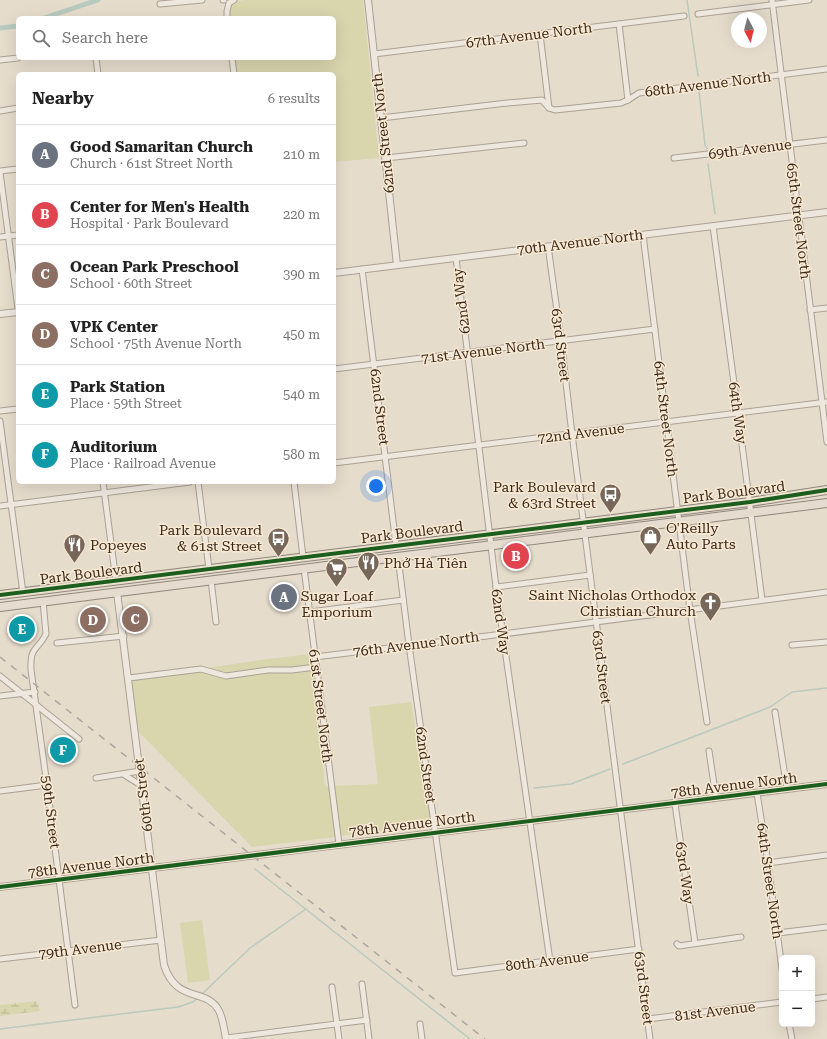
<!DOCTYPE html>
<meta charset="utf-8">
<style>
body{margin:0;font-family:"Roboto Serif",serif;background:#f6f6f6;color:#222}
.controls{position:absolute;right:12px;bottom:12px;display:grid;overflow:hidden;border-radius:6px;box-shadow:0 4px 16px #0002}
.controls button{width:36px;height:36px;display:grid;place-items:center;padding:0;border:0;border-bottom:1px solid #e0e0e0;background:#fff;color:#222;font:20px sans-serif}
.compass{position:absolute;left:731px;top:12px;width:36px;height:36px;border-radius:50%;background:#fff;box-shadow:0 4px 16px #0002;rotate:173deg}
.you{position:absolute;left:376px;top:486px;width:14px;height:14px;margin:-10px;border:3px solid #fff;border-radius:50%;background:#1a73e8;box-shadow:0 0 0 6px #1a73e833}
.badge{display:grid;place-items:center;width:26px;height:26px;border-radius:50%;background:#ea580c;color:#fff;font-size:13px;font-weight:700}
.pin{position:absolute;translate:-50% -50%;border:2px solid #fff;box-shadow:0 1px 4px #0006}
.list{margin:0;padding:0;list-style:none}
h2{display:flex;justify-content:space-between;align-items:center;height:52px;margin:0;padding:0 16px;font-size:17px}
h2 small{font-size:13px;font-weight:400;color:#767676}
.list li{display:grid;grid-template-columns:26px 1fr auto;gap:12px;align-items:center;box-sizing:border-box;height:60px;padding:0 16px;border-top:1px solid #e0e0e0}
.list b{display:block;font-size:15px;white-space:nowrap}
.list p{margin:0;font-size:13px;white-space:nowrap;color:#767676}
.list em{font-size:13px;font-style:normal;color:#767676}
.icon{flex:none;width:22px;height:22px;fill:none;stroke:currentColor;stroke-width:2;stroke-linecap:round;stroke-linejoin:round}
.map{position:relative;flex:none;width:827px;height:1039px;overflow:hidden}
.search{position:absolute;background:#fff;box-shadow:0 4px 16px #0002;left:16px;top:16px;width:320px;height:44px;display:flex;align-items:center;gap:10px;box-sizing:border-box;padding:0 14px;border-radius:6px;color:#767676;font-size:15px}
.panel{position:absolute;background:#fff;box-shadow:0 4px 16px #0002;left:16px;top:72px;width:320px;height:412px;border-radius:6px}
.map>svg:first-child{display:block}
</style>
<div class="map">
<svg width="827" height="1039" viewBox="0 0 827 1039">
<defs>
<pattern id="wetland-marsh" width="20" height="14" patternUnits="userSpaceOnUse"><rect width="20" height="14" fill="#d9d5ad"/><path d="M1 5h8M5 5V1M11 12h8M15 12V8" fill="none" stroke="#bbb794"/></pattern>
</defs>
<rect width="100%" height="100%" fill="#e6dccc"/>
<!-- green -->
<g fill="#d9d5ad">
<path d="M246,0H363L379,158L334,162V74H237L235,58H334V18H230L229,11L231,5L237,1Z"/>
<path d="M312,654L313,665L291,667H268L226,673L206,668L268,659Z"/>
<path d="M313,670L325,786L329,787L336,837L252,847L137,730L132,681L201,672L226,678L268,673H292Z"/>
<path d="M411,702L431,826L340,836L334,786L378,784L369,707Z"/>
<path d="M202,920L210,980L188,983L180,923Z"/>
</g>
<!-- wetland -->
<path fill="url(#wetland-marsh)" d="M37,1001L40,1011L0,1016V1005Z"/>
<g fill="none" stroke-linecap="round" stroke-linejoin="round">
<!-- stream -->
<g stroke="#b8cabd" stroke-width="1.5">
<path d="M687,0L698,76"/>
<path d="M699,91L705,145L707,149"/>
<path d="M708,164L715,214"/>
<path d="M623,764L770,707L792,692L827,688"/>
<path d="M534,788L571,784L610,769"/>
<path d="M255,869L470,1039"/>
<path d="M201,995L250,948L306,909"/>
<path d="M0,1029L178,1007L193,1002L198,997"/>
</g>
<!-- canal -->
<g stroke="#b8cabd" stroke-width="5">
<path d="M44,18L98,0"/>
<path d="M0,28L18,26"/>
</g>
<defs>
<g id="minor">
<path d="M223,0H224"/>
<path d="M772,0L827,442"/>
<path d="M160,4L202,0"/>
<path d="M698,14L809,0"/>
<path d="M227,18V11L229,3L234,0"/>
<path d="M619,24L628,100"/>
<path d="M540,34L549,108"/>
<path d="M374,54L684,16"/>
<path d="M96,58L98,74"/>
<path d="M232,58L234,74"/>
<path d="M0,60L18,58"/>
<path d="M0,111L18,108"/>
<path d="M381,118L507,103L542,100L549,108L555,110L621,103L628,100L639,93L827,69"/>
<path d="M386,158L524,143"/>
<path d="M674,158L827,140"/>
<path d="M0,171L18,169"/>
<path d="M0,172L18,309"/>
<path d="M713,226L738,413L762,600"/>
<path d="M643,235L690,610L707,722"/>
<path d="M0,237L18,235"/>
<path d="M548,246L561,340L572,434L650,1039"/>
<path d="M456,258L496,587L550,961"/>
<path d="M362,269L396,545"/>
<path d="M810,310L827,308"/>
<path d="M334,369L655,329"/>
<path d="M0,411L18,409"/>
<path d="M0,421L23,593"/>
<path d="M334,463L827,402"/>
<path d="M103,482L116,581"/>
<path d="M198,482L209,569"/>
<path d="M294,482L303,557"/>
<path d="M0,506L190,482"/>
<path d="M398,557L409,645L455,973L639,949"/>
<path d="M304,568L339,844"/>
<path d="M211,580L216,622"/>
<path d="M496,587L590,575"/>
<path d="M43,601L46,634C37,652 30,645 31,670L47,785L75,1005"/>
<path d="M310,612L403,600"/>
<path d="M57,643L124,636"/>
<path d="M792,645L827,642"/>
<path d="M315,657L503,634L827,592"/>
<path d="M0,676L79,739"/>
<path d="M129,678L201,669L226,676L268,670H292L316,667"/>
<path d="M0,696L35,692"/>
<path d="M775,712L787,789"/>
<path d="M709,751L716,798"/>
<path d="M123,774L142,786"/>
<path d="M96,778L140,771"/>
<path d="M0,791L47,785"/>
<path d="M757,793L768,863L782,969"/>
<path d="M675,804L695,943"/>
<path d="M768,863L827,855"/>
<path d="M778,933L827,927"/>
<path d="M677,944L679,946L741,937"/>
<path d="M0,959L161,940"/>
<path d="M362,984L369,1039"/>
<path d="M332,987L339,1039"/>
<path d="M812,999L827,997"/>
<path d="M648,1019L782,1002"/>
<path d="M420,1024L422,1039"/>
<path d="M789,1024L792,1039"/>
<path d="M226,1038L367,1020"/>
</g>
<g id="tertiary">
<path d="M368,0L397,265"/>
<path d="M334,273L827,212"/>
<path d="M0,314L18,312"/>
<path d="M117,592L164,965C176,1003 205,988 218,1009C223,1017 224,1029 226,1039"/>
<path d="M0,887L827,784"/>
</g>
<g id="primary">
<path d="M0,595L750,502L827,490"/>
<path d="M0,607L827,503"/>
</g>
</defs>
<!-- minor casing -->
<use href="#minor" stroke="#aba195" stroke-width="7"/>
<!-- tertiary casing -->
<use href="#tertiary" stroke="#aba195" stroke-width="8"/>
<!-- primary casing -->
<use href="#primary" stroke="#90867c" stroke-width="10"/>
<!-- minor -->
<use href="#minor" stroke="#eee7de" stroke-width="5"/>
<!-- tertiary -->
<use href="#tertiary" stroke="#eee7de" stroke-width="6"/>
<!-- primary -->
<use href="#primary" stroke="#e5dccf" stroke-width="8"/>
<!-- rail -->
<path stroke="#ada69e" stroke-width="1.5" stroke-dasharray="7 7" stroke-linecap="butt" d="M0,657L485,1039"/>
<defs>
<g id="cycleway">
<path d="M0,595L750,502L827,490"/>
<path d="M0,887L827,784"/>
</g>
</defs>
<!-- cycleway casing -->
<use href="#cycleway" stroke="#f8e9d1" stroke-width="6"/>
<!-- cycleway -->
<use href="#cycleway" stroke="#1b5e20" stroke-width="4"/>
</g>
<!-- icons -->
<defs>
<symbol id="bus-pin" viewBox="-11 -11 22 30"><path d="M0 17L-7.5 6A9.5 9.5 0 1 1 7.5 6Z" fill="#76675a" stroke="#f8e9d1"/><path d="M-5-6H5V4H4V6H2V4H-2V6H-4V4H-5ZM-3.5-4V0h7V-4ZM-3.5 1.2v1.5H-2V1.2ZM2 1.2v1.5H3.5V1.2Z" fill="#fff"/></symbol>
<symbol id="shop-pin" viewBox="-11 -11 22 30"><path d="M0 17L-7.5 6A9.5 9.5 0 1 1 7.5 6Z" fill="#76675a" stroke="#f8e9d1"/><path d="M-5-2.5h2.3a2.7 3.5 0 0 1 5.4 0H5L5.5 6h-11ZM-1.5-2.5h3a1.5 2.3 0 0 0-3 0Z" fill="#fff"/></symbol>
<symbol id="restaurant-pin" viewBox="-11 -11 22 30"><path d="M0 17L-7.5 6A9.5 9.5 0 1 1 7.5 6Z" fill="#76675a" stroke="#f8e9d1"/><path d="M-5-6h1v4h1v-4h1v4h1v-4h1v5L-1.5 .5V6h-2V.5L-5-1ZM5-6V6H3V1.5H1.5Q1.5-4 5-6Z" fill="#fff"/></symbol>
<symbol id="supermarket-pin" viewBox="-11 -11 22 30"><path d="M0 17L-7.5 6A9.5 9.5 0 1 1 7.5 6Z" fill="#76675a" stroke="#f8e9d1"/><path d="M-6-5.5h2.5l.6 2H6L4.5 2H-2.5L-4.4-4H-6ZM-1.5 3.2a1.3 1.3 0 1 0 .1 0ZM3 3.2a1.3 1.3 0 1 0 .1 0Z" fill="#fff"/></symbol>
<symbol id="church-pin" viewBox="-11 -11 22 30"><path d="M0 17L-7.5 6A9.5 9.5 0 1 1 7.5 6Z" fill="#76675a" stroke="#f8e9d1"/><path d="M-1.2-6h2.4v3.5h3.3v2.4h-3.3V6h-2.4V-.1h-3.3v-2.4h3.3Z" fill="#fff"/></symbol>
</defs>
<g fill-rule="evenodd">
<use href="#bus-pin" x="598" y="482" width="25" height="34"/>
<use href="#shop-pin" x="638" y="524" width="25" height="34"/>
<use href="#bus-pin" x="266" y="526" width="25" height="34"/>
<use href="#restaurant-pin" x="62" y="532" width="25" height="34"/>
<use href="#restaurant-pin" x="356" y="550" width="25" height="34"/>
<use href="#supermarket-pin" x="324" y="556" width="25" height="34"/>
<use href="#church-pin" x="698" y="590" width="25" height="34"/>
</g>
<g text-anchor="middle" stroke-width="3" stroke-linejoin="round" paint-order="stroke">
<!-- street labels -->
<g font-size="14" fill="#3a281d" stroke="#f8e9d1">
<text transform="translate(529 35) rotate(-7)" y="5">67th Avenue North</text>
<text transform="translate(708 84) rotate(-7)" y="5">68th Avenue North</text>
<text transform="translate(383 133) rotate(-96)" y="5">62nd Street North</text>
<text transform="translate(750 149) rotate(-7)" y="5">69th Avenue</text>
<text transform="translate(799 221) rotate(83)" y="5">65th Street North</text>
<text transform="translate(580 242) rotate(-7)" y="5">70th Avenue North</text>
<text transform="translate(461 301) rotate(-97)" y="5">62nd Way</text>
<text transform="translate(561 345) rotate(83)" y="5">63rd Street</text>
<text transform="translate(483 351) rotate(-7)" y="5">71st Avenue North</text>
<text transform="translate(380 407) rotate(83)" y="5">62nd Street</text>
<text transform="translate(738 413) rotate(82)" y="5">64th Way</text>
<text transform="translate(666 419) rotate(83)" y="5">64th Street North</text>
<text transform="translate(581 433) rotate(-7)" y="5">72nd Avenue</text>
<text transform="translate(734 492) rotate(-7)" y="5">Park Boulevard</text>
<text transform="translate(412 532) rotate(-7)" y="5">Park Boulevard</text>
<text transform="translate(91 573) rotate(-7)" y="5">Park Boulevard</text>
<text transform="translate(501 622) rotate(82)" y="5">62nd Way</text>
<text transform="translate(416 644) rotate(-7)" y="5">76th Avenue North</text>
<text transform="translate(602 667) rotate(83)" y="5">63rd Street</text>
<text transform="translate(321 706) rotate(83)" y="5">61st Street North</text>
<text transform="translate(426 765) rotate(82)" y="5">62nd Street</text>
<text transform="translate(734 785) rotate(-7)" y="5">78th Avenue North</text>
<text transform="translate(143 795) rotate(-97)" y="5">60th Street</text>
<text transform="translate(51 812) rotate(83)" y="5">59th Street</text>
<text transform="translate(412 824) rotate(-7)" y="5">78th Avenue North</text>
<text transform="translate(91 865) rotate(-7)" y="5">78th Avenue North</text>
<text transform="translate(685 873) rotate(82)" y="5">63rd Way</text>
<text transform="translate(770 881) rotate(82)" y="5">64th Street North</text>
<text transform="translate(80 949) rotate(-7)" y="5">79th Avenue</text>
<text transform="translate(547 961) rotate(-7)" y="5">80th Avenue</text>
<text transform="translate(644 988) rotate(83)" y="5">63rd Street</text>
<text transform="translate(715 1011) rotate(-7)" y="5">81st Avenue</text>
</g>
<!-- poi labels -->
<g font-size="14" fill="#3a281d" stroke="#f8e9d1" text-anchor="end">
<text x="596" y="492">Park Boulevard<tspan x="596" dy="16">&amp; 63rd Street</tspan></text>
<text x="666" y="533" text-anchor="start">O'Reilly<tspan x="666" dy="16">Auto Parts</tspan></text>
<text x="262" y="535">Park Boulevard<tspan x="262" dy="16">&amp; 61st Street</tspan></text>
<text x="90" y="550" text-anchor="start">Popeyes</text>
<text x="384" y="568" text-anchor="start">Phở Hà Tiên</text>
<text x="696" y="600">Saint Nicholas Orthodox<tspan x="696" dy="16">Christian Church</tspan></text>
<text x="337" y="601" text-anchor="middle">Sugar Loaf<tspan x="337" dy="16">Emporium</tspan></text>
</g>
</g>
</svg>
<div class="controls">
<button>+</button>
<button>−</button>
</div>
<svg class="compass" viewBox="-18 -18 36 36"><path d="M0-13l5 13h-10z" fill="#e53935"/><path d="M0 13l5-13h-10z" fill="#767676"/></svg>
<div class="you"></div>
<div class="pin badge" style="left:284px;top:597px;background:#6b7280">A</div>
<div class="pin badge" style="left:516px;top:556px;background:#e0444e">B</div>
<div class="pin badge" style="left:135px;top:619px;background:#8d6e63">C</div>
<div class="pin badge" style="left:93px;top:620px;background:#8d6e63">D</div>
<div class="pin badge" style="left:22px;top:629px;background:#0f9aa8">E</div>
<div class="pin badge" style="left:63px;top:750px;background:#0f9aa8">F</div>
<div class="search"><svg class="icon" aria-label="search" viewBox="0 0 24 24"><circle cx="10" cy="10" r="6"/><path d="M15 15l6 6"/></svg>Search here</div>
<section class="panel">
<h2>Nearby<small>6 results</small></h2>
<ul class="list">
<li><span class="badge" style="background:#6b7280">A</span><div><b>Good Samaritan Church</b><p>Church · 61st Street North</p></div><em>210 m</em></li>
<li><span class="badge" style="background:#e0444e">B</span><div><b>Center for Men's Health</b><p>Hospital · Park Boulevard</p></div><em>220 m</em></li>
<li><span class="badge" style="background:#8d6e63">C</span><div><b>Ocean Park Preschool</b><p>School · 60th Street</p></div><em>390 m</em></li>
<li><span class="badge" style="background:#8d6e63">D</span><div><b>VPK Center</b><p>School · 75th Avenue North</p></div><em>450 m</em></li>
<li><span class="badge" style="background:#0f9aa8">E</span><div><b>Park Station</b><p>Place · 59th Street</p></div><em>540 m</em></li>
<li><span class="badge" style="background:#0f9aa8">F</span><div><b>Auditorium</b><p>Place · Railroad Avenue</p></div><em>580 m</em></li>
</ul>
</section>
</div>
